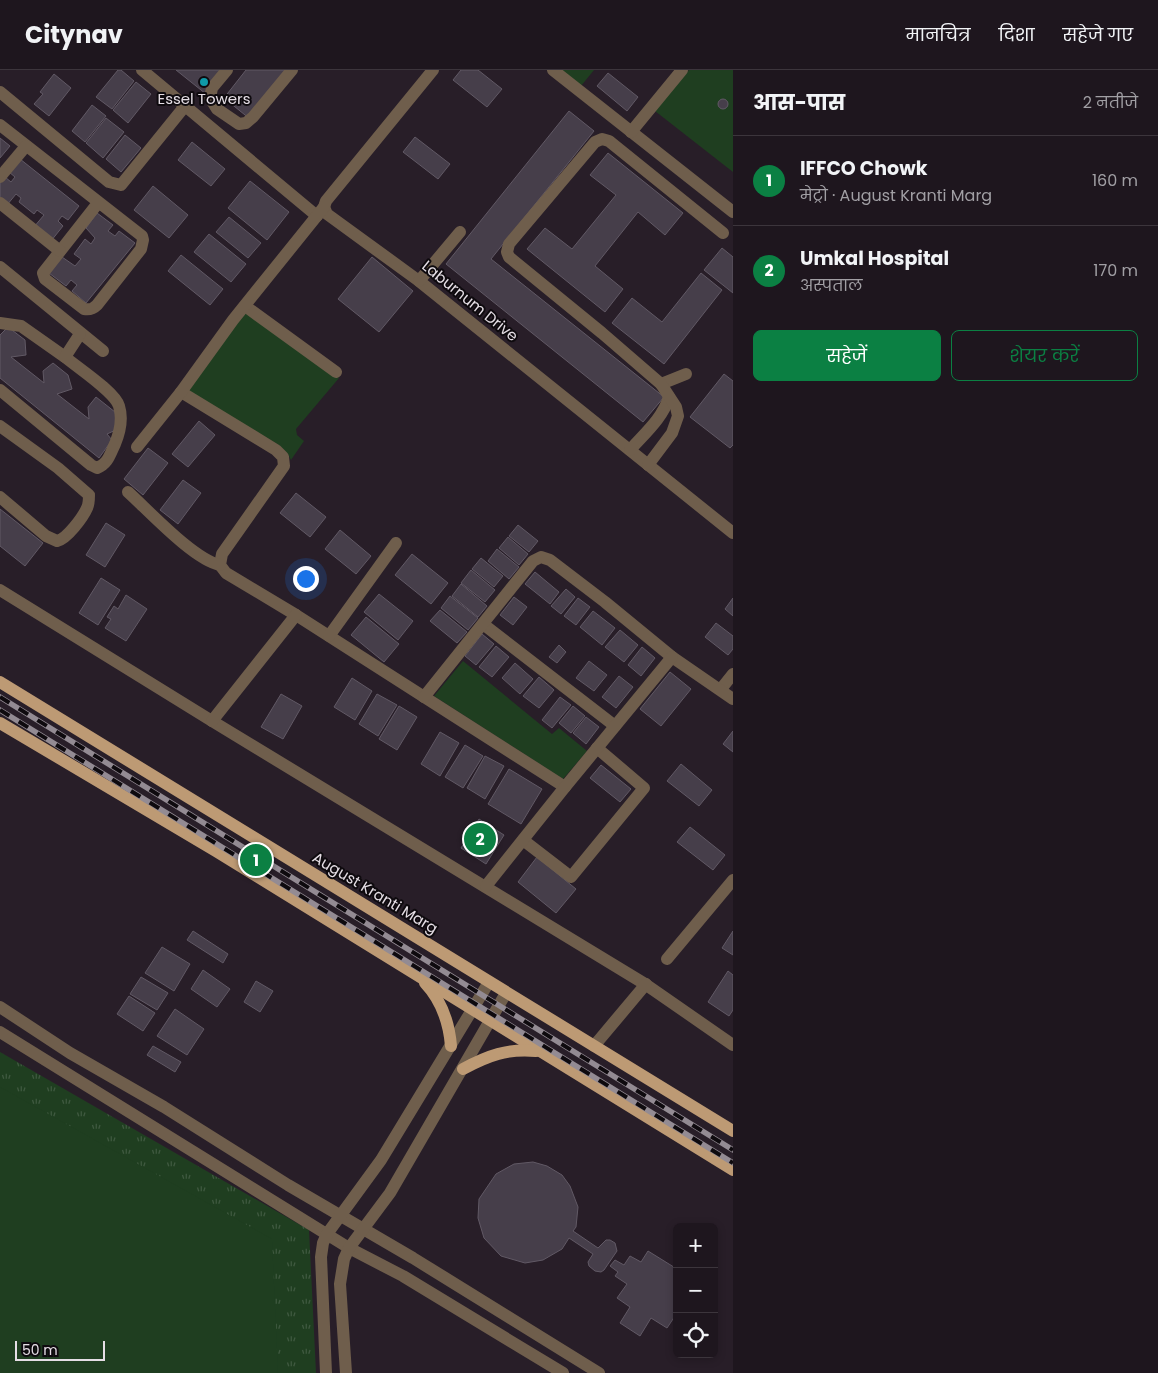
<!DOCTYPE html>
<html lang="hi">
<meta charset="utf-8">
<style>
body{margin:0;font-family:Poppins,"Noto Sans Devanagari",sans-serif;background:#2b232b;color:#f1f3f6}
.controls{position:absolute;right:15px;bottom:15px;display:grid;overflow:hidden;border-radius:8px;box-shadow:0 2px 8px #0003}
.controls button{width:45px;height:45px;display:grid;place-items:center;padding:0;border:0;border-bottom:1px solid #3c353c;background:#1e161e;color:#f1f3f6;font:25px sans-serif}
.scale{position:absolute;left:15px;bottom:12px;width:90px;box-sizing:border-box;padding-left:5px;border:2px solid #e5dee5;border-top:0;font-size:14px;line-height:18px;white-space:nowrap;color:#e5dee5;-webkit-text-stroke:4px #0e0a0e;paint-order:stroke}
.you{position:absolute;left:305px;top:508px;width:18px;height:18px;margin:-12px;border:4px solid #fff;border-radius:50%;background:#1a73e8;box-shadow:0 0 0 8px #1a73e833}
.badge{display:grid;place-items:center;width:32px;height:32px;border-radius:50%;background:#0b8043;color:#fff;font-size:16px;font-weight:700}
.pin{position:absolute;translate:-50% -50%;border:2px solid #fff;box-shadow:0 1px 5px #0006}
.list{margin:0;padding:0;list-style:none}
h2{display:flex;justify-content:space-between;align-items:center;height:65px;margin:0;padding:0 20px;font-size:21px}
h2 small{font-size:16px;font-weight:400;color:#a19fa4}
.list li{display:grid;grid-template-columns:32px 1fr auto;gap:15px;align-items:center;box-sizing:border-box;height:90px;padding:0 20px;border-top:1px solid #3c353c}
.list b{display:block;font-size:19px;white-space:nowrap}
.list p{margin:0;font-size:16px;white-space:nowrap;color:#a19fa4}
.list em{font-size:16px;font-style:normal;color:#a19fa4}
.actions{display:flex;gap:10px;padding:15px 20px}
.actions a{flex:1;padding:11px 0;border:1px solid #0b8043;border-radius:8px;text-align:center;font-size:18px;color:#0b8043}
.actions .main{background:#0b8043;color:#fff}
.icon{flex:none;width:28px;height:28px;fill:none;stroke:currentColor;stroke-width:2;stroke-linecap:round;stroke-linejoin:round}
.map{position:relative;flex:none;width:733px;height:1303px;overflow:hidden}
header{display:flex;align-items:center;gap:30px;box-sizing:border-box;height:70px;padding:0 25px;background:#1e161e;border-bottom:1px solid #3c353c}
header strong{font-size:24px}
nav{display:flex;gap:28px;margin-inline-start:auto;font-size:18px}
main{display:flex}
aside{flex:1;background:#1e161e}
.map>svg:first-child{display:block}
</style>
<header>
<strong>Citynav</strong>
<nav><a>मानचित्र</a><a>दिशा</a><a>सहेजे गए</a></nav>
</header>
<main>
<div class="map">
<svg width="733" height="1303" viewBox="0 0 733 1303">
<defs>
<pattern id="grass-tufts" width="24" height="20" patternUnits="userSpaceOnUse" patternTransform="scale(1.25)"><rect width="24" height="20" fill="#1f3e20"/><path d="M3 7l-1-3M5 7V3M7 7l1-3M15 17l-1-3M17 17v-4M19 17l1-3" fill="none" stroke="#3f5940"/></pattern>
</defs>
<rect width="100%" height="100%" fill="#281e28"/>
<!-- grass -->
<path fill="url(#grass-tufts)" d="M0,982L309,1160L316,1303H0Z"/>
<!-- park -->
<g fill="#1f3e20">
<path d="M562,0H594L581,16Z"/>
<path d="M689,0H733V102L655,41Z"/>
<path d="M246,241L339,308L296,359L297,365L304,371L291,390L288,384L279,375L187,321Z"/>
<path d="M463,591L552,664L559,658L587,681L563,709L434,626Z"/>
<path d="M0,1017L272,1169L278,1303H0Z"/>
</g>
<!-- building -->
<g fill="#463e4a" stroke="#615965">
<path d="M118,0H121L134,11L112,39L96,27Z"/>
<path d="M176,0H226L206,24Z"/>
<path d="M246,0H290L250,49L224,28Z"/>
<path d="M461,0H478L502,19L487,37L453,10Z"/>
<path d="M608,3L638,27L627,41L597,16Z"/>
<path d="M54,4L71,18L49,46L34,34L43,24L40,22Z"/>
<path d="M136,12L151,24L128,53L113,40Z"/>
<circle cx="723" cy="34" r="5"/>
<path d="M92,35L106,46L85,72L72,61Z"/>
<path d="M569,41L594,61L491,189L664,327L643,352L446,194Z"/>
<path d="M106,48L124,62L103,88L86,73Z"/>
<path d="M125,65L141,78L121,102L106,89Z"/>
<path d="M415,67L450,94L438,109L403,82Z"/>
<path d="M0,68L10,76L0,88Z"/>
<path d="M192,72L225,99L211,116L178,90Z"/>
<path d="M608,83L683,143L665,165L638,142L595,196L623,219L605,242L527,179L545,158L572,179L616,125L590,105Z"/>
<path d="M20,89L79,136L68,150L62,146L58,151L63,156L51,171L34,157L44,145L37,140L34,144L19,132L21,128L16,124L7,135L0,130V113L5,107L11,112L15,107L9,102Z"/>
<path d="M250,111L289,142L267,170L228,138Z"/>
<path d="M153,116L188,145L169,168L134,140Z"/>
<path d="M97,143L113,155L108,161L115,166L119,161L135,173L86,233L72,221L77,215L71,210L66,216L49,203L62,187L75,196L81,189L74,184L85,169L91,174L95,168L86,158Z"/>
<path d="M229,147L261,173L248,188L216,162Z"/>
<path d="M209,164L246,194L231,212L194,182Z"/>
<path d="M722,178L733,187V223L704,200Z"/>
<path d="M181,185L223,219L210,235L168,201Z"/>
<path d="M372,187L413,221L379,262L338,229Z"/>
<path d="M701,203L722,220L664,294L612,253L632,228L662,252Z"/>
<path d="M8,257L25,270L26,285L11,287L44,313L43,301L53,293L68,305L72,319L57,324L89,349L88,337L96,327L115,342L118,359L107,364L112,370L99,388L0,308V265Z"/>
<path d="M724,304L733,311V375L730,378L690,347Z"/>
<path d="M199,351L215,365L188,397L172,384Z"/>
<path d="M148,378L168,393L143,425L124,409Z"/>
<path d="M183,410L201,423L178,454L160,440Z"/>
<path d="M296,423L326,447L310,467L280,443Z"/>
<path d="M0,439L43,473L25,496L0,476Z"/>
<path d="M106,453L125,465L105,497L86,485Z"/>
<path d="M518,455L538,471L529,482L509,466Z"/>
<path d="M340,460L371,486L356,504L325,479Z"/>
<path d="M508,467L528,484L519,495L499,478Z"/>
<path d="M497,479L519,497L509,509L488,491Z"/>
<path d="M412,484L448,513L431,534L395,505Z"/>
<path d="M481,488L503,506L494,517L472,499Z"/>
<path d="M471,500L495,520L485,532L461,513Z"/>
<path d="M535,502L559,522L550,534L525,514Z"/>
<path d="M101,508L120,520L98,555L79,543Z"/>
<path d="M461,514L487,536L478,547L452,526Z"/>
<path d="M566,519L575,527L561,544L551,536Z"/>
<path d="M379,524L413,551L398,570L364,542Z"/>
<path d="M126,525L147,539L126,571L105,558L111,549L107,547L114,536L118,539Z"/>
<path d="M450,526L478,548L468,560L441,538Z"/>
<path d="M514,527L527,537L513,555L500,545Z"/>
<path d="M578,528L590,537L576,555L564,546Z"/>
<path d="M733,528V546L725,539Z"/>
<path d="M440,540L467,562L457,573L430,551Z"/>
<path d="M593,541L615,558L602,575L580,557Z"/>
<path d="M366,547L399,574L384,592L351,565Z"/>
<path d="M716,553L733,566V579L728,585L705,567Z"/>
<path d="M620,560L638,575L624,592L605,577Z"/>
<path d="M482,564L494,574L476,595L465,586Z"/>
<path d="M559,575L566,582L557,593L549,587Z"/>
<path d="M496,576L509,587L492,607L479,597Z"/>
<path d="M642,577L655,588L641,606L628,595Z"/>
<path d="M589,591L607,605L594,621L576,608Z"/>
<path d="M515,593L533,609L520,624L502,608Z"/>
<path d="M670,602L691,619L661,656L640,639Z"/>
<path d="M619,606L633,617L616,638L602,627Z"/>
<path d="M539,607L554,620L539,638L523,626Z"/>
<path d="M352,608L372,621L355,650L334,637Z"/>
<path d="M281,624L302,636L283,669L261,657Z"/>
<path d="M377,624L397,635L378,666L359,654Z"/>
<path d="M560,627L571,635L552,658L542,650Z"/>
<path d="M399,636L417,647L397,680L379,669Z"/>
<path d="M573,636L585,646L571,663L559,653Z"/>
<path d="M586,647L599,657L586,674L573,663Z"/>
<path d="M733,661V682L723,674Z"/>
<path d="M440,662L459,673L440,706L421,694Z"/>
<path d="M465,675L483,686L463,718L445,707Z"/>
<path d="M485,686L504,696L485,729L467,718Z"/>
<path d="M681,694L712,720L699,736L667,711Z"/>
<path d="M601,695L631,719L620,732L590,708Z"/>
<path d="M509,699L542,719L521,754L488,734Z"/>
<path d="M479,749L504,765L486,794L461,778Z"/>
<path d="M690,757L725,785L713,800L677,772Z"/>
<path d="M537,787L576,819L556,843L518,812Z"/>
<path d="M193,861L228,884L223,893L187,870Z"/>
<path d="M733,861V885L722,878Z"/>
<path d="M162,877L190,894L174,921L145,903Z"/>
<path d="M203,900L230,919L217,937L191,919Z"/>
<path d="M728,901L733,905V940L729,946L708,932Z"/>
<path d="M141,907L168,923L157,940L130,924Z"/>
<path d="M256,911L273,921L260,942L244,932Z"/>
<path d="M129,926L155,943L143,961L117,944Z"/>
<path d="M175,939L204,959L187,985L157,966Z"/>
<path d="M153,976L181,992L175,1002L147,985Z"/>
<path d="M533,1092L547,1096L562,1105L570,1116L578,1137L576,1157L573,1161L598,1178L606,1170H610L615,1173L617,1181L604,1200L601,1202L595,1201L589,1196L588,1192L593,1184L569,1168L562,1179L543,1190L525,1193L501,1186L484,1168L478,1148L479,1129L496,1104L514,1094Z"/>
<path d="M648,1181L677,1199V1243L667,1258L651,1248L640,1266L620,1253L630,1237L617,1228L627,1214L615,1206L618,1202L610,1196L615,1190L624,1195L630,1186L641,1192Z"/>
</g>
<g fill="none" stroke-linecap="round" stroke-linejoin="round">
<!-- minor -->
<g stroke="#6f5e4c" stroke-width="12">
<path d="M142,0L317,146"/>
<path d="M227,0L212,18L210,28L217,39L239,54L246,53L253,47L292,0"/>
<path d="M553,0L733,142"/>
<path d="M0,22L109,112L121,115L185,36"/>
<path d="M0,55L142,166L143,170L141,179L97,235C93,239 90,240 84,239L45,209L43,203L98,133"/>
<path d="M631,62L682,0"/>
<path d="M0,107L26,76"/>
<path d="M0,133L60,181"/>
<path d="M324,137L327,144L419,211L733,463"/>
<path d="M0,197L103,281"/>
<path d="M419,211L460,162"/>
<path d="M245,236L336,302"/>
<path d="M0,253L21,256L65,287"/>
<path d="M661,314L686,304"/>
<path d="M0,320L91,395L97,398C108,394 110,384 115,374C120,362 123,349 119,336C115,322 78,298 65,287L80,264"/>
<path d="M181,322L276,380L283,387L284,396L222,484L220,495L226,503L296,545L565,717"/>
<path d="M0,356L58,398L89,425C89,429 89,434 87,438C83,447 67,469 57,471L46,466L0,427"/>
<path d="M137,377L181,322L233,250L324,137L326,131L433,0"/>
<path d="M630,380C644,364 663,348 669,327"/>
<path d="M648,395L672,363L678,346L676,337L661,314L602,263L509,187L507,182L509,174L595,72L602,69L609,71L723,163"/>
<path d="M128,422C149,441 194,490 220,495"/>
<path d="M0,520L212,651L645,914L733,975"/>
<path d="M483,554L615,656"/>
<path d="M329,566L396,473"/>
<path d="M721,619L733,604"/>
<path d="M424,627L533,491L541,487L550,490L605,532L672,587L733,629"/>
<path d="M212,651L296,545"/>
<path d="M523,770L571,807L644,718L597,678"/>
<path d="M486,816L565,717L672,587"/>
<path d="M667,889L733,810"/>
<path d="M0,937L70,983L164,1037L288,1115L413,1188L599,1303"/>
<path d="M0,962L349,1178L403,1206L563,1303"/>
<path d="M594,976L646,914"/>
<path d="M326,1303L321,1187L323,1173L327,1164L381,1090L489,912"/>
<path d="M346,1303L340,1214L344,1189L349,1178L390,1123L506,923"/>
</g>
<!-- major -->
<g stroke="#bd9a74" stroke-width="12">
<path d="M0,612L733,1061"/>
<path d="M0,653L216,781L733,1100"/>
<path d="M425,913C442,931 449,952 451,976"/>
<path d="M463,999C487,986 508,978 536,981"/>
</g>
<defs>
<g id="rail">
<path d="M0,627L733,1080"/>
<path d="M0,640L733,1093"/>
</g>
</defs>
<!-- rail casing -->
<use href="#rail" stroke="#938b93" stroke-width="5.5"/>
<!-- rail -->
<use href="#rail" stroke="#0e0a0e" stroke-width="4" stroke-dasharray="11" stroke-linecap="butt"/>
</g>
<!-- markers -->
<circle fill="#0f9aa8" stroke="#0e0a0e" stroke-width="2" cx="204" cy="12" r="5"/>
<g text-anchor="middle" stroke-width="4" stroke-linejoin="round" paint-order="stroke">
<!-- poi labels -->
<g font-size="15" fill="#e5dee5" stroke="#0e0a0e">
<text x="204" y="34">Essel Towers</text>
</g>
<!-- street labels -->
<g font-size="15" fill="#e5dee5" stroke="#0e0a0e">
<text transform="translate(470 231) rotate(39)" y="5">Laburnum Drive</text>
<text transform="translate(375 823) rotate(31)" y="5">August Kranti Marg</text>
</g>
</g>
</svg>
<div class="controls">
<button>+</button>
<button>−</button>
<button><svg class="icon" aria-label="locate" viewBox="0 0 24 24"><circle cx="12" cy="12" r="6"/><path d="M12 2v4M12 18v4M2 12h4M18 12h4"/></svg></button>
</div>
<div class="scale">50 m</div>
<div class="you"></div>
<div class="pin badge" style="left:256px;top:790px">1</div>
<div class="pin badge" style="left:480px;top:769px">2</div>
</div>
<aside>
<h2>आस-पास<small>2 नतीजे</small></h2>
<ul class="list">
<li><span class="badge">1</span><div><b>IFFCO Chowk</b><p>मेट्रो · August Kranti Marg</p></div><em>160 m</em></li>
<li><span class="badge">2</span><div><b>Umkal Hospital</b><p>अस्पताल</p></div><em>170 m</em></li>
</ul>
<div class="actions"><a class="main">सहेजें</a><a>शेयर करें</a></div>
</aside>
</main>
